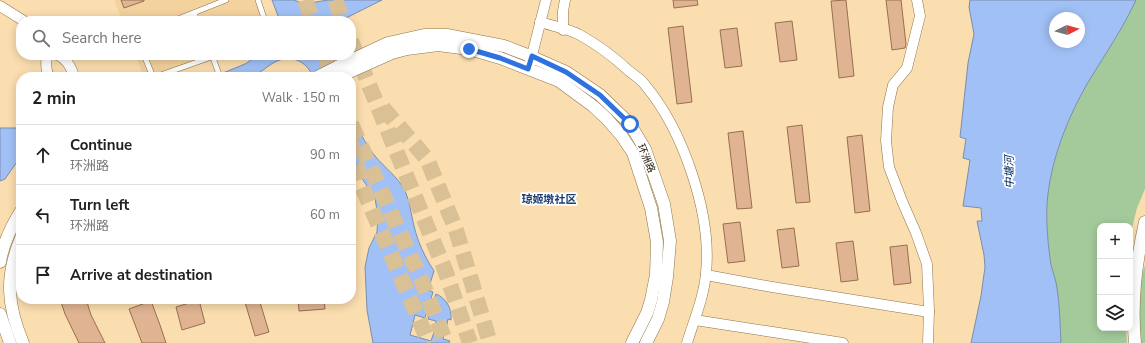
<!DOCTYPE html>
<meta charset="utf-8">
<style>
body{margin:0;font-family:"Nunito Sans","Noto Sans SC",sans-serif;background:#f2f2f2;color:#202124}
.controls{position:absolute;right:12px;bottom:12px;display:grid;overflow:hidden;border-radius:8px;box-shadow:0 2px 10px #0003}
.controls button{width:36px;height:36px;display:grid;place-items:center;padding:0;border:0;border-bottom:1px solid #e0e0e0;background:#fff;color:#202124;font:20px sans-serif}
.compass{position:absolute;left:1049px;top:12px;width:36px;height:36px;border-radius:50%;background:#fff;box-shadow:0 2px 10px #0003;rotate:84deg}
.stop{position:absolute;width:12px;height:12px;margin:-9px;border:3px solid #2e72df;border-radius:50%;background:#fff}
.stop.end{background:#2e72df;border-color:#fff;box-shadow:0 1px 4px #0008}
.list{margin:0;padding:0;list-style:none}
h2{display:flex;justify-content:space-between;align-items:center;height:52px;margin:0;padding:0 16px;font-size:17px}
h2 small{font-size:13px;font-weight:400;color:#757577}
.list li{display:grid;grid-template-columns:26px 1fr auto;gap:12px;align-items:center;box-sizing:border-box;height:60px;padding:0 16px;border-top:1px solid #e0e0e0}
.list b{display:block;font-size:15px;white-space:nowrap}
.list p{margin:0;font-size:13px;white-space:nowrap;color:#757577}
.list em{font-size:13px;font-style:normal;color:#757577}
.icon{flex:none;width:22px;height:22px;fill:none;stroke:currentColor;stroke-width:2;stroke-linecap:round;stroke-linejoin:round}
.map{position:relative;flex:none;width:1145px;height:343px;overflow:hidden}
.search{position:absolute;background:#fff;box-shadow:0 2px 10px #0003;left:16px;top:16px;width:340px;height:44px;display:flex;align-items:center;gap:10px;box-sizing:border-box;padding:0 14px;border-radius:16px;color:#757577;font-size:15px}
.panel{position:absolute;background:#fff;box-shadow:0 2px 10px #0003;left:16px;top:72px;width:340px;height:232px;border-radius:16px}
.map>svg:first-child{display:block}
</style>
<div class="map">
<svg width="1145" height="343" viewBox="0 0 1145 343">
<rect width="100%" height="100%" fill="#fbdeaf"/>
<!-- built -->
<g fill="#f3d29d">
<path d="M114,0H260L267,21H122Z"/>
<path d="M135,55H226L166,77H144Z"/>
</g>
<!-- green -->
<g fill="#a4ca9b">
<path d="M1136,0H1145V189L1137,208L1130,236V226H1100V328H1126L1127,343H1061C1060,325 1060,307 1057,288C1056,280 1053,273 1051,265C1048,245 1046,224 1047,204C1050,161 1068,116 1090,79C1106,53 1123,28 1136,0Z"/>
<path d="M1145,266V343H1140V278Z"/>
</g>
<!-- water -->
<g fill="#a1c1f6" stroke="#7a8dad" fill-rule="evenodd">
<path d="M272,0H294L304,4L328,0H382L340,21H280Z"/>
<path d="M970,0H1136C1123,28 1106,53 1090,79C1068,116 1050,161 1047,204C1046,224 1048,245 1051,265C1053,273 1056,280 1057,288C1060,307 1060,325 1061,343H971L981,296L985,267L984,255L977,221H982L981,208L963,206L970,160L963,158L966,139L960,137L968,63L974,34L969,7ZM1055,18H1079V42H1055Z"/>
<path d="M259,55H327L336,77H313C307,61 291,54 275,62C267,66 260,74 251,76C243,79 223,77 213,77L245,64Z"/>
<path d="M351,113C357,128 365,143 375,156C385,168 398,177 405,191C410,202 411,214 414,226C418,243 425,257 434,271L428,290L433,292L425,318L415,315L410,335L431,341L434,332L444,334L443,339L450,341L449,343H373L367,310L365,267L369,248L377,232L378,217L375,198L363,180L357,165L351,157Z"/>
<path d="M0,128H21V156L5,179L0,181Z"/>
<path d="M436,294C446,298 452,308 451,320L448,319L446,329L435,326L436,321L428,319Z"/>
</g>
<!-- building -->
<g fill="#e0b492" stroke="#976f4f">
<path d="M121,0H144V1L124,8Z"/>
<path d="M673,0H697L698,5L674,8Z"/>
<path d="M846,0L854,76L839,78L831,1Z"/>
<path d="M886,0H901L906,44L905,48L892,50Z"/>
<path d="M792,21L797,60L780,62L775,23Z"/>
<path d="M683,26L692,102L677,104L668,28Z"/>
<path d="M737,28L742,66L725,68L720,30Z"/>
<path d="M802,125L810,202L796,203L787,127Z"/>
<path d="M743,131L752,208L737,209L728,133Z"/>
<path d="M862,135L870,211L855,213L847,137Z"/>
<path d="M740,222L745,261L728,263L723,224Z"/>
<path d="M794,228L799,266L782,268L777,230Z"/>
<path d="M853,241L858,280L841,282L836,243Z"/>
<path d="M907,245L911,283L894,285L890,247Z"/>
<path d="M60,299H86L91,315L105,343H79L65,314Z"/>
<path d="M255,299H259L269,332L255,336L245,302Z"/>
<path d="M298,299H324L325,309L299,311Z"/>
<path d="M199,300L205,323L182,330L176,307Z"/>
<path d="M151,301L160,325L166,343H142L129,309Z"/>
</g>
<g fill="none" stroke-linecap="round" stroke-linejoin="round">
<!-- primary-tunnel -->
<g stroke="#dac095" stroke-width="16" stroke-dasharray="16 8" stroke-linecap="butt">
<path d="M305,0L313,21"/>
<path d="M335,0L343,21"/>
<path d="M351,41L445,270L470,343"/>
<path d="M325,55L333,77"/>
<path d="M383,108L427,159L456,230L490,343"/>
<path d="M351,124L421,279L446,343"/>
<path d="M351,141L361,184L429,343"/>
</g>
<defs>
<g id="service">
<path d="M258,0L265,21"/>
<path d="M194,13L197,21"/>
<path d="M173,21L226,0"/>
<path d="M144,55L153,77"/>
<path d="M212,55L220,77"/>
<path d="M155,77L217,55"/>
</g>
<g id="minor">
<path d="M917,0L920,16L907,68L893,85L888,107L886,141L889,167L902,201L916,233L927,264L929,310L928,343"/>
<path d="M0,6L24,21"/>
<path d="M540,22C553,26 569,29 580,35C598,45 614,57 629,71C634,75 641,79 645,85C683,130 712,214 706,273C704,297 694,320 687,343"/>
<path d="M563,30V11L565,0"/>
<path d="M49,55L47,57C45,65 46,70 49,77"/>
<path d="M57,55C66,58 72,68 74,77"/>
<path d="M530,63L546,0"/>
<path d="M706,275L772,287L929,312"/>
<path d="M695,320L843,343"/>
</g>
<g id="tertiary">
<path d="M337,67L388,43L424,35H447L504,46L525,54L566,72L600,95L630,124L645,149L664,204L670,241L667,277L663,302L658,319L646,343"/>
<path d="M338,77L392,53L407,49L438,45L469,49L500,58L559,81L593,106L606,118L621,135L633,153L651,208L657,242L656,275L651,300L647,313L632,343"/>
<path d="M21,238C5,277 7,305 23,343"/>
<path d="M0,262C3,243 11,227 21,211"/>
<path d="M0,314L10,343"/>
<path d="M1135,343C1131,301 1136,263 1145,222"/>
</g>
</defs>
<!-- service casing -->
<use href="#service" stroke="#8e7448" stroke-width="6"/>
<!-- minor casing -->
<use href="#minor" stroke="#8e7448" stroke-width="11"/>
<!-- tertiary casing -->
<use href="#tertiary" stroke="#8e7448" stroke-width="13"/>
<!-- service -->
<use href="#service" stroke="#fff" stroke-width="5"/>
<!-- minor -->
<use href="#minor" stroke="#fff" stroke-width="10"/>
<!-- tertiary -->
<use href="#tertiary" stroke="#fff" stroke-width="12"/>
<defs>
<path id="tertiary-bridge" d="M317,77L337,67"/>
</defs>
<!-- tertiary-bridge casing -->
<use href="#tertiary-bridge" stroke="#8e7448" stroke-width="13" stroke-linecap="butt"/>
<!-- tertiary-bridge -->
<use href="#tertiary-bridge" stroke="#fff" stroke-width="12"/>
</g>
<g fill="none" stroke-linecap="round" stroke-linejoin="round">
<!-- route -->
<path stroke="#2e72df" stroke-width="5" d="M469,49L500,58L528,69L532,56L566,72L600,95L630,124"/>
</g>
<g text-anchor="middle" stroke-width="3.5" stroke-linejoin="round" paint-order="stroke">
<!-- street labels -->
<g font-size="10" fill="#1f1504" stroke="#fff">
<text transform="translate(647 158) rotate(67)" y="4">环洲路</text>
</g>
<!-- water labels -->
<g font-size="11" font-style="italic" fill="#022762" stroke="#fff">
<text transform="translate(1009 172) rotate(-91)" y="4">中塘河</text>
</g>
<!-- neighbourhood labels -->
<g font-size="11" font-weight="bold" fill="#1d3e74" stroke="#fff">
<text x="549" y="203">琼姬墩社区</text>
</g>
</g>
</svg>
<div class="controls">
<button>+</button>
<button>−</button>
<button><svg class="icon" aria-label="layers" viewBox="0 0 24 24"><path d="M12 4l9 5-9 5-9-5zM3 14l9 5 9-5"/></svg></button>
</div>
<svg class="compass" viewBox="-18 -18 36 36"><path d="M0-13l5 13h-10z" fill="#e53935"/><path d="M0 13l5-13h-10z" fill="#757577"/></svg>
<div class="stop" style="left:630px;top:124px"></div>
<div class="stop end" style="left:469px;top:49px"></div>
<div class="search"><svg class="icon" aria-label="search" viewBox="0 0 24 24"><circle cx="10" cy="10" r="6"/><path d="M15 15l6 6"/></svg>Search here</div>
<section class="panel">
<h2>2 min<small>Walk · 150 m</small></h2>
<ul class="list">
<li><svg class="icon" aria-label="ahead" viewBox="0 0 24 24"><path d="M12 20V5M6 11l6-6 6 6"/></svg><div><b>Continue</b><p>环洲路</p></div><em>90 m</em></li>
<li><svg class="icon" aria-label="left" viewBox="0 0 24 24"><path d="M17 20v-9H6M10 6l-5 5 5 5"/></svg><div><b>Turn left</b><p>环洲路</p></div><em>60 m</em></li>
<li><svg class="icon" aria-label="arrive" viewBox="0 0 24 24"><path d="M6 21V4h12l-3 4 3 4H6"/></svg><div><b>Arrive at destination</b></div></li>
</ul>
</section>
</div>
